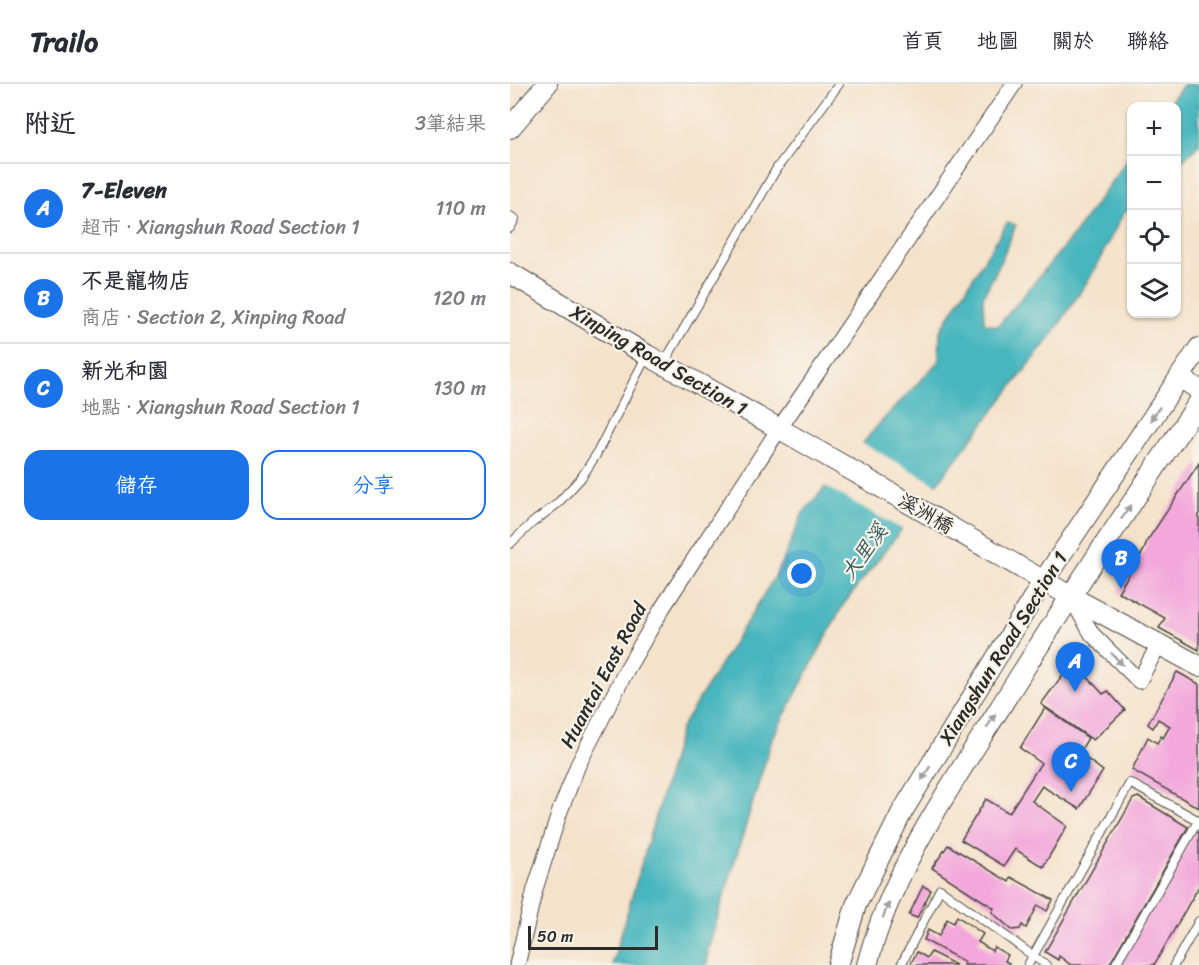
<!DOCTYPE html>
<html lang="zh-TW">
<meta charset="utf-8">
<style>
body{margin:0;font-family:Sriracha,"LXGW WenKai TC",sans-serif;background:#f7f7f7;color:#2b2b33}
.controls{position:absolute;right:18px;top:18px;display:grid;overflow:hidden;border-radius:12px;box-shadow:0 2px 4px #0004}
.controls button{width:54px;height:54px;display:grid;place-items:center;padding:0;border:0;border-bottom:2px solid #e1e1e2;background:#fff;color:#2b2b33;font:30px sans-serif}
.scale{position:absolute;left:18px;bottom:15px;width:130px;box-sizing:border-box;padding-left:6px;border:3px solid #2b2b2b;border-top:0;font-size:16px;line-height:21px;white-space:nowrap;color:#2b2b2b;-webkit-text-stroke:4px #f7f3e8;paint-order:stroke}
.you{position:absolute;left:292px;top:490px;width:21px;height:21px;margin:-15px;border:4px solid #fff;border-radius:50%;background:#1a73e8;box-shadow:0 0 0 9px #1a73e833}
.badge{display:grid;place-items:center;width:39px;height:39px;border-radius:50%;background:#1a73e8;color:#fff;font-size:20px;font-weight:700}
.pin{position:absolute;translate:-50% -50px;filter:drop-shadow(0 2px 3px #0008)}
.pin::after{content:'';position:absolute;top:32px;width:21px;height:18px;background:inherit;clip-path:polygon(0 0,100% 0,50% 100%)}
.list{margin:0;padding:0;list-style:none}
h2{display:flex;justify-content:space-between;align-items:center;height:78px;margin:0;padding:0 24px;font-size:26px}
h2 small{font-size:20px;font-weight:400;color:#7c7c81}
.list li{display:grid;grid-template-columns:39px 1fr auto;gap:18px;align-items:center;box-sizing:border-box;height:90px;padding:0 24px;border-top:2px solid #e1e1e2}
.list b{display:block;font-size:22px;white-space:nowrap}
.list p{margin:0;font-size:20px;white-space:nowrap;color:#7c7c81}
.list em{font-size:20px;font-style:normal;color:#7c7c81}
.actions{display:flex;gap:12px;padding:18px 24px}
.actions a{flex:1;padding:14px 0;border:2px solid #1a73e8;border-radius:18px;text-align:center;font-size:21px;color:#1a73e8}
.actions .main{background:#1a73e8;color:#fff}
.icon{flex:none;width:33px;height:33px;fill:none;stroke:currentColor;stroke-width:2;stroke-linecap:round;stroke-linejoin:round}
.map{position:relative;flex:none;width:689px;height:881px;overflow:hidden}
header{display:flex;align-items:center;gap:36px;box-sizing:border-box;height:84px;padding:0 30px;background:#fff;border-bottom:2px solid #e1e1e2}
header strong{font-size:28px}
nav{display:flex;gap:33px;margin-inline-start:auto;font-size:21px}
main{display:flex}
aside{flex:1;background:#fff}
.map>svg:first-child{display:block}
</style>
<header>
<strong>Trailo</strong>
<nav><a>首頁</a><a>地圖</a><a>關於</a><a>聯絡</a></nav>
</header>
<main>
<aside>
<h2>附近<small>3筆結果</small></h2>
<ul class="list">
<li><span class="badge">A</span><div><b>7-Eleven</b><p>超市 · Xiangshun Road Section 1</p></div><em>110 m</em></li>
<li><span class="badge">B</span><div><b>不是寵物店</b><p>商店 · Section 2, Xinping Road</p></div><em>120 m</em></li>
<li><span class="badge">C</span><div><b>新光和園</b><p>地點 · Xiangshun Road Section 1</p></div><em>130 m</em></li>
</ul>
<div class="actions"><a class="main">儲存</a><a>分享</a></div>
</aside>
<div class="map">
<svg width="689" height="881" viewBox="0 0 689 881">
<rect width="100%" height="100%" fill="#f7f3e8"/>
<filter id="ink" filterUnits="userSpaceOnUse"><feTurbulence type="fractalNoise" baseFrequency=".0167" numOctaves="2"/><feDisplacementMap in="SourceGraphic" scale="12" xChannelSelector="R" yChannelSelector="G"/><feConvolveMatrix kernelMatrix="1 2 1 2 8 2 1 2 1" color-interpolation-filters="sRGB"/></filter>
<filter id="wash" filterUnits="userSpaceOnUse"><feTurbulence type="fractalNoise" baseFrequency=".008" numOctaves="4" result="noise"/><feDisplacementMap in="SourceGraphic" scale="24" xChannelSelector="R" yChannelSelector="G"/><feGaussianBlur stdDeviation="1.35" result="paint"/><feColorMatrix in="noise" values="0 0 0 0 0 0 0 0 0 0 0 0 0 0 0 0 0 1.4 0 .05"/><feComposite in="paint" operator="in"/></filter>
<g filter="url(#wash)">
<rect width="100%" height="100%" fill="#f5e2cb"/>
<!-- water -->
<g fill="#46b6bd" stroke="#387074" stroke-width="1.5">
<path d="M674,0H689V61L667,81L666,22H657Z"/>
<path d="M621,70V125L614,128L582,190L542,251L333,521L262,655L198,865L197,881H102L171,644L269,486L293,429L370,339L429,277L430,247L497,139L506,141L489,181L473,213L474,239L488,242L562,153Z"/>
</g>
<!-- pier -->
<path fill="#f5e2cb" d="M350,358L429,402L395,447L313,401Z"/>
<g id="blocks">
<!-- building -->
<g fill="#f3a8db">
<path d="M689,379V566L649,544L655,534L608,508L634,466L637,457Z"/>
<path d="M563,577L593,610L598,607L615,626L583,656L531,620Z"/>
<path d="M667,588L689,600V724L622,686L638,653L647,659L651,652L653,654L660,642L648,635L643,644L638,640Z"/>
<path d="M535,624L578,654L569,669L593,687L569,725L532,702L522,717L557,742L533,783L505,765L494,782L451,756L476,715L499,729L531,679L510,664Z"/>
<path d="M628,713L678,743L599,881H561L549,872L548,876L535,868L623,715Z"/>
<path d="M685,747L689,749V802L644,881H608Z"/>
<path d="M438,761L499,798L501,793L543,816L537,827L528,821L516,844L512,841L510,845L502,846L482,828L484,824L422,784Z"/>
<path d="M413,802L421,806L407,834L399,831Z"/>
<path d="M447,832L473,850L468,858L482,867L484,863L498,871L495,877L499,879L498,881H453L455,878L414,856L418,846L429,852L437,835L443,839Z"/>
<path d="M407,868L417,874L421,868L446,881H400Z"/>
</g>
</g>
</g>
<g filter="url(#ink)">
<use href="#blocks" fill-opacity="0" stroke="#494643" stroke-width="1.5"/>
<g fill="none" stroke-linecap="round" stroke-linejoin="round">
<defs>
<g id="service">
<path d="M0,132L5,135L0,144"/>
<path d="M154,279L267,84L329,0"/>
<path d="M0,460L22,439L47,420L71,394L86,371L136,273"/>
<path d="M391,881L430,805L536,881"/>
<path d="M518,881L620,699L689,737"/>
<path d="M605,881L688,737"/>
<path d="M664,881L689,837"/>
</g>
<g id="minor">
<path d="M560,512L582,550L629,597L649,560"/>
<path d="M7,881L25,805L50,727L68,681L117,585L153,523L269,345L504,0"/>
</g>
<g id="tertiary">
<path d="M0,44L37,0"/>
<path d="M0,189L137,271L284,353L560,512L689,582"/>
<path d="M670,293L689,306"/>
<path d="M328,881L346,821L392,728L534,496L689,264"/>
<path d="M357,881C380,792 434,712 483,635C549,528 619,423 689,318"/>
</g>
</defs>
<!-- service casing -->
<use href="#service" stroke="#494643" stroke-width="10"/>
<!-- minor casing -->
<use href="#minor" stroke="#494643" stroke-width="17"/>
<!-- tertiary casing -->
<use href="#tertiary" stroke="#494643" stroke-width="22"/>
<!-- service -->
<use href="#service" stroke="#fff" stroke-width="8"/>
<!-- minor -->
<use href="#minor" stroke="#fff" stroke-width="15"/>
<!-- tertiary -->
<use href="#tertiary" stroke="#fff" stroke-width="20"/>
</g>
<!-- one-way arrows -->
<defs><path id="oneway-solid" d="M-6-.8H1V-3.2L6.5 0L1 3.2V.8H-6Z" transform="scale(1.5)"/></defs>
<g fill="#a0a0a0">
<use href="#oneway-solid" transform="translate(645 330) rotate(124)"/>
<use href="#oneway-solid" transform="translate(616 428) rotate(-56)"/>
<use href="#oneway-solid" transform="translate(607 575) rotate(46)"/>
<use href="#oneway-solid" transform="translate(481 637) rotate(-58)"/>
<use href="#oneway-solid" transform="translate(416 689) rotate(121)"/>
<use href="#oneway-solid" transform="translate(376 826) rotate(-68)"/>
</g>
</g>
<g text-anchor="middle" stroke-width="4.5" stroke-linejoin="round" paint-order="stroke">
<!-- street labels -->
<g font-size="20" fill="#2b2b2b" stroke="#f7f3e8">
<text transform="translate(149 276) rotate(30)" y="7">Xinping Road Section 1</text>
<text transform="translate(416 429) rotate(30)" y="7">溪洲橋</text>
<text transform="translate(493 564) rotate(-58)" y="7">Xiangshun Road Section 1</text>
<text transform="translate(93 591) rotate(-62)" y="7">Huantai East Road</text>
</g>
<!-- water labels -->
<g font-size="21" font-style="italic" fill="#345c5e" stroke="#f7f3e8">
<text transform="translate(354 468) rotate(-54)" y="7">大里溪</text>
</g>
</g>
</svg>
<div class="controls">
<button>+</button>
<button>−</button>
<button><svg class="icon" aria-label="locate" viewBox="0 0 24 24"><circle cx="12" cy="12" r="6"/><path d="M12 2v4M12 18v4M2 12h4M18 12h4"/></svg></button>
<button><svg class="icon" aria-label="layers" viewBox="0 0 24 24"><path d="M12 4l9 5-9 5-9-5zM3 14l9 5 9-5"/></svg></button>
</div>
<div class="scale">50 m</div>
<div class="you"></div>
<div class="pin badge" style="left:565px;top:608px">A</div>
<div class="pin badge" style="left:611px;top:505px">B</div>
<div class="pin badge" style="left:561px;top:708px">C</div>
</div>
</main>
